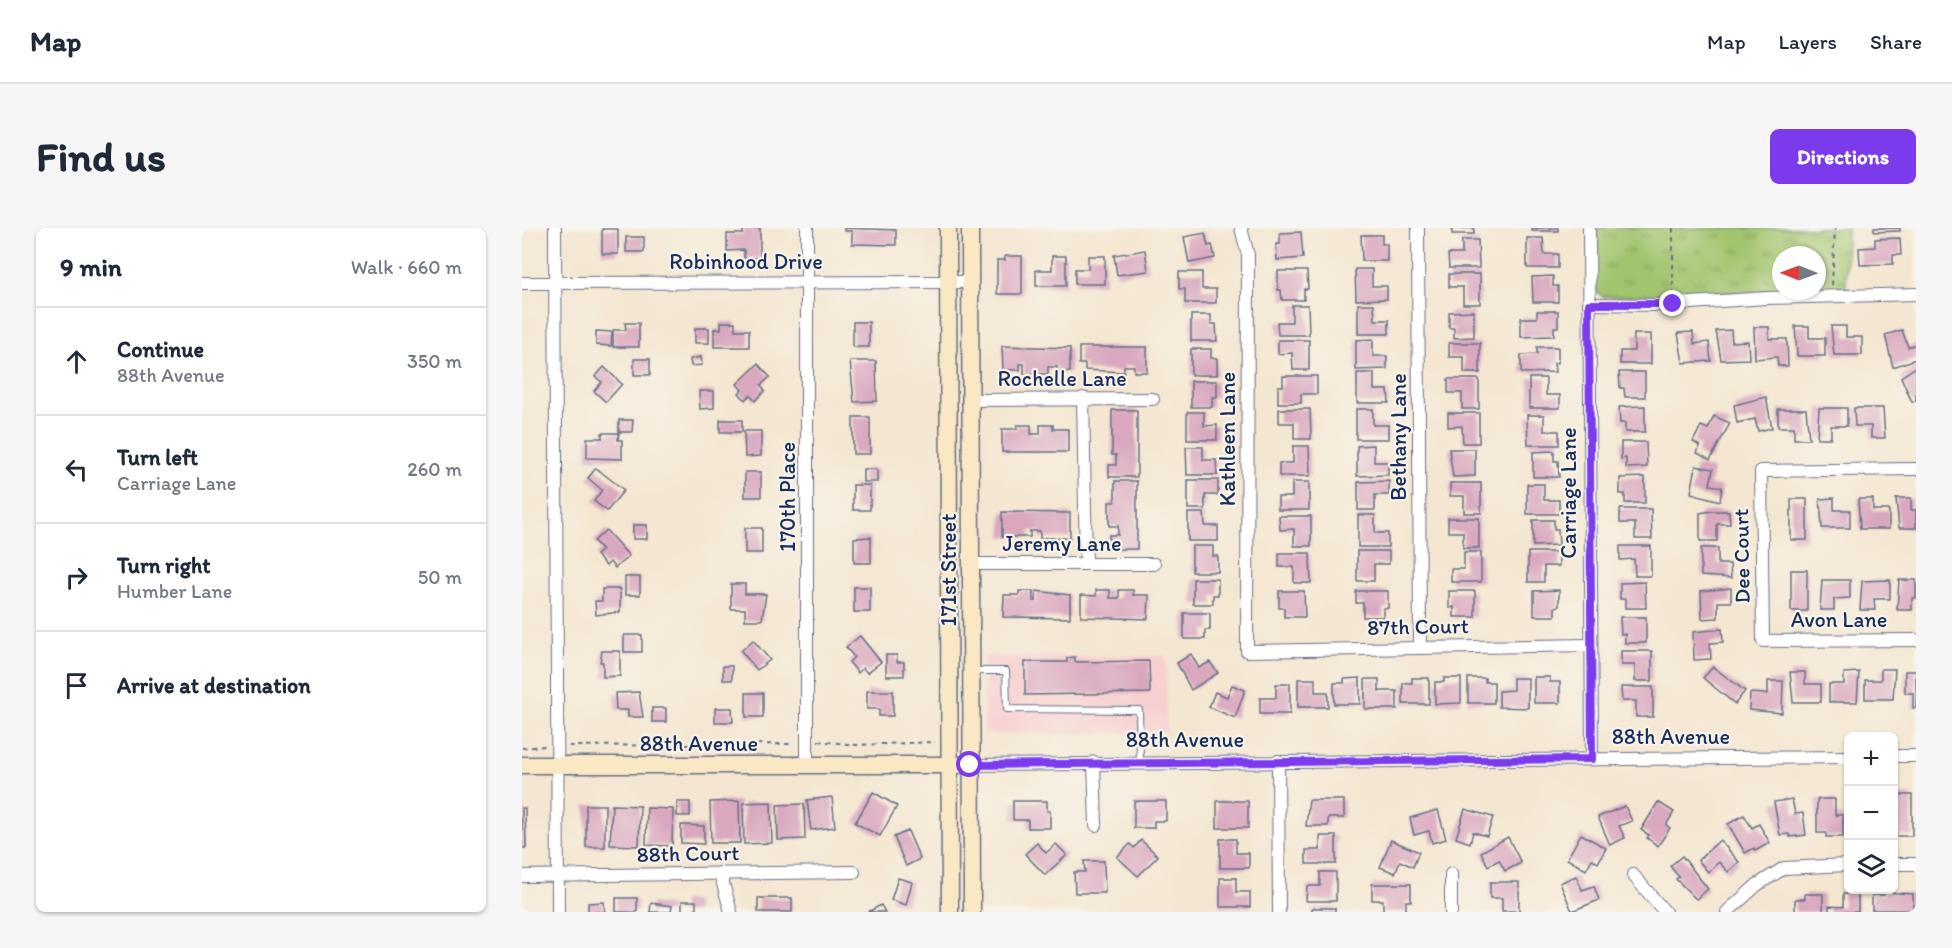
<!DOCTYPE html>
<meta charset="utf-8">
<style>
body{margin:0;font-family:Itim,sans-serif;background:#f6f6f7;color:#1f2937}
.controls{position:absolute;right:18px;bottom:18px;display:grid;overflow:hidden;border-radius:9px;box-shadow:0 2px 4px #0004}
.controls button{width:54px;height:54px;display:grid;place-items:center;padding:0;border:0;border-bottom:2px solid #e0e1e3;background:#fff;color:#1f2937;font:30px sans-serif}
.compass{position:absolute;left:1250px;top:18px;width:54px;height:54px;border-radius:50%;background:#fff;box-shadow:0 2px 4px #0004;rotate:271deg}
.stop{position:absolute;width:18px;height:18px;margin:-14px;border:4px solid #7c3aed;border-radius:50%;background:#fff}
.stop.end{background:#7c3aed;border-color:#fff;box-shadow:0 2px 6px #0008}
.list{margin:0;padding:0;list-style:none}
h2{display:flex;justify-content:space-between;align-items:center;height:78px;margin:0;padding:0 24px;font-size:26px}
h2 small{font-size:20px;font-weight:400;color:#747a83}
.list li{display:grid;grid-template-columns:39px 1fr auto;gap:18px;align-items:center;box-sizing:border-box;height:108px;padding:0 24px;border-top:2px solid #e0e1e3}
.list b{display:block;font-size:22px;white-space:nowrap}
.list p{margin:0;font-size:20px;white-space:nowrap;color:#747a83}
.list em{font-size:20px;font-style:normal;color:#747a83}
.icon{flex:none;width:33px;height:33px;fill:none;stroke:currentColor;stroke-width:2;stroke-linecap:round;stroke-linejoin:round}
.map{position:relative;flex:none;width:1394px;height:684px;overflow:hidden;border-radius:9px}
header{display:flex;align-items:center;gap:36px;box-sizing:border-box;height:84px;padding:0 30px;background:#fff;border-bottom:2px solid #e0e1e3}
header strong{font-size:28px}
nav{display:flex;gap:33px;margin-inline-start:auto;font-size:21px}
.intro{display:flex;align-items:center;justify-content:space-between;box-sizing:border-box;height:144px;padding:0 36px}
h1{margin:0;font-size:42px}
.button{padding:15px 27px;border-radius:9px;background:#7c3aed;color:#fff;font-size:21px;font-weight:700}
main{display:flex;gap:36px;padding:0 36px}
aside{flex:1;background:#fff;border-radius:9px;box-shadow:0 2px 4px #0004}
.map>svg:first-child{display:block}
</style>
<header>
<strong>Map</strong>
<nav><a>Map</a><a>Layers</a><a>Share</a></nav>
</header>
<div class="intro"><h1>Find us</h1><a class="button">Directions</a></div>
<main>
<aside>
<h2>9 min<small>Walk · 660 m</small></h2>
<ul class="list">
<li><svg class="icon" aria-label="ahead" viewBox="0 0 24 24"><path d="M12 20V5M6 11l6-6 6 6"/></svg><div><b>Continue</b><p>88th Avenue</p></div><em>350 m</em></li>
<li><svg class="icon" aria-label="left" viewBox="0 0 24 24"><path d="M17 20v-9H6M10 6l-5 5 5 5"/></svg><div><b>Turn left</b><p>Carriage Lane</p></div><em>260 m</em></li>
<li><svg class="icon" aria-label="right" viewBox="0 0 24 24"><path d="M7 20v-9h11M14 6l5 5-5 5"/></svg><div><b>Turn right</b><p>Humber Lane</p></div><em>50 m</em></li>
<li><svg class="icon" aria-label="arrive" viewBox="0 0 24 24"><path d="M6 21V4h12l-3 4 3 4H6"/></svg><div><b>Arrive at destination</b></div></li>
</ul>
</aside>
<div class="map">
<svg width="1394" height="684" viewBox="0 0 1394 684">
<defs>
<pattern id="park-tufts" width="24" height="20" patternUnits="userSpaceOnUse" patternTransform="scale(1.5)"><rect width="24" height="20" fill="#a1c46d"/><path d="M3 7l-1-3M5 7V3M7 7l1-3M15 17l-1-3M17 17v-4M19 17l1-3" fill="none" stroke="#82a05d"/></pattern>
</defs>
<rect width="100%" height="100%" fill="#f7f3e8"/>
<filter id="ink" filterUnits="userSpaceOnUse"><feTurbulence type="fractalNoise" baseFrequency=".0167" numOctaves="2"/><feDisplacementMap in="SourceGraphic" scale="12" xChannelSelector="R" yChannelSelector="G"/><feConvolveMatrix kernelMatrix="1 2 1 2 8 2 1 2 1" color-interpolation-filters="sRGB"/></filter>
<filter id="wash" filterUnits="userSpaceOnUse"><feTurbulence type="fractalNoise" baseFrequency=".008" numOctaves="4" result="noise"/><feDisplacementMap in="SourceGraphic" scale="24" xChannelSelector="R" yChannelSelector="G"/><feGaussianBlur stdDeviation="1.35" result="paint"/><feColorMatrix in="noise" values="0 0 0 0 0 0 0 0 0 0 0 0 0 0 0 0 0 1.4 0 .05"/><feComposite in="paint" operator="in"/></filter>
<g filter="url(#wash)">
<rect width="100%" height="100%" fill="#f4e6d0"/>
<!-- built -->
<path fill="#f7cfd0" d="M462,428H644L645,504L462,506Z"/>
<!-- park -->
<path fill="url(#park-tufts)" stroke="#5e7a66" stroke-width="1.5" d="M1073,0H1325L1324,61H1295V27H1259V62L1081,69L1074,63Z"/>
<g id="blocks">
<!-- building -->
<g fill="#d9a8bf">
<path d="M221,0H238V30H222V22L205,23V6H221Z"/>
<path d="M322,0L374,2V17L330,16V3H322Z"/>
<rect x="930" y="0" width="22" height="6"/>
<rect x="1010" y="0" width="26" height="3"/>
<path d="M1352,0H1378V3L1352,4Z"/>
<rect x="80" y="1" width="16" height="25"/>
<path d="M779,4L781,30L755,32L754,16H758V5Z"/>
<path d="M683,5L686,18L690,17L693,30L667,35L662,9Z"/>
<path d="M839,7H860V16H865V33H840Z"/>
<rect x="104" y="9" width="18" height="15"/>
<path d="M1005,10H1021L1022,26H1036V40H1005Z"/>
<path d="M1378,10L1379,27H1371V36L1338,37L1337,20L1353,19V11Z"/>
<path d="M940,12H956L957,40H927L926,26H940Z"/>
<path d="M623,22L626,43L595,47L592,27Z"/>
<path d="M483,28H500V66H475V32H483Z"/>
<path d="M530,28H544V58H514V42H530Z"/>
<path d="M566,28H583V56H553V41H566Z"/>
<path d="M833,41H850V58H865V71L834,72Z"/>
<path d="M756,43H785L786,61H782V72H760L759,62H756Z"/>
<path d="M657,44H680V61H694V75H663V61H657Z"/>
<path d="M927,46H958V76H941V59H927Z"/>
<path d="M1031,48V58H1036V74H1011L1010,49Z"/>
<path d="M836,76H852L853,92H867V106H836Z"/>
<path d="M770,77H786L787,107H756L755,94H770Z"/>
<path d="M952,83V109L932,110V100H927V84Z"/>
<path d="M1015,83H1036V99H1032V108L999,109V90H1015Z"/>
<path d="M669,87H689V96H694L695,113H669Z"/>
<path d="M199,94H213V102H227V119H192V101H199Z"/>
<rect x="331" y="94" width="16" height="25"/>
<path d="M103,95H117V119H91V102H104Z"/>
<path d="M1273,98H1287V110H1303V128H1275Z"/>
<path d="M1309,98H1324V109H1340V127H1312Z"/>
<path d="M1232,99H1247V111H1265L1266,138H1256L1255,129L1233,131Z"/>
<rect x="173" y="100" width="14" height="15"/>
<path d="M1209,102L1210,114L1226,113L1227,131L1199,132L1194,103Z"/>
<path d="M1380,102L1386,119L1394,116V131L1371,139L1363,107Z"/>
<path d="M74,103L90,104L89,118L74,117Z"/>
<path d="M1171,104L1172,116L1187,114L1189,133L1161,135L1156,105Z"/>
<path d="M1112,106H1129V136H1098V123H1112Z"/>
<path d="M851,111V128H865V141L834,142V112Z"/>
<path d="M756,112H787V142H771L770,125L756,126Z"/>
<path d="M927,115H958V145H942V129H927Z"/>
<path d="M480,118L548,120V144H535V139H526V146H502V136H498V142H481Z"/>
<path d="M557,119H625V144H612V138H602V144L563,142V136H557Z"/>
<path d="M1015,119H1036V135H1032L1033,144L999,145V127L1015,126Z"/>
<path d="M669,121H689V130H695V147H669Z"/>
<path d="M179,129L180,137L169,138L168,131Z"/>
<rect x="112" y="131" width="16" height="16"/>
<path d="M328,133H354L355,173L332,174Z"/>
<path d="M236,136L248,149L239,157L243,163L233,173L228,167L223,172L217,165L220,162L215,156Z"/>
<path d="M82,139L100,156L84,174L72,163L80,154L73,149Z"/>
<path d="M1394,139V173L1390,174L1379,149Z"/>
<path d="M1097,144H1123V169H1103L1102,160H1098Z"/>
<path d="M835,145H852V162H866L867,175H835Z"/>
<path d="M761,148H795V166H779V175H756V158H761Z"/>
<path d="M1007,150H1024V167H1038V180H1007Z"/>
<path d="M926,151H957V181H940V165H926Z"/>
<path d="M669,153H695V169H690V179H669Z"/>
<path d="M177,163H192V180L178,181Z"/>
<path d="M1244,169L1250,200L1236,203L1233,191L1215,195L1212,177Z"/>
<path d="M1123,178V204H1103V195H1098L1097,179Z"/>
<path d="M1297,180H1325V198H1309V210H1295Z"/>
<path d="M1332,180H1361L1363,210H1349V198H1333Z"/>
<path d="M757,181H788L789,211H772V195H757Z"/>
<path d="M834,181H851V197H866V211H834Z"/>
<path d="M1256,181H1284L1287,211H1272V199H1256Z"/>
<path d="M590,182H615V249H587V237H594V227H590Z"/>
<path d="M665,184H682V198L695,197V212H665Z"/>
<path d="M926,185H957V215H941L940,198L926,199Z"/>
<path d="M1005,187H1022V203H1037V217H1006Z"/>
<path d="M1192,188L1208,195L1188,232L1175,225L1178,218L1171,214L1179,198L1186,201Z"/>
<rect x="331" y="189" width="17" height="37"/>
<path d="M97,192H111L110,204H97Z"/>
<rect x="198" y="192" width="22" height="12"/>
<path d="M495,197H509V206H518V197H531V201H546V224H480V201H495Z"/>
<path d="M222,203H239V228L223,229Z"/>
<path d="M80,205H97L96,212H100V231L65,230V210H80Z"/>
<path d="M1099,214H1124L1125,239L1104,240V230L1099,231Z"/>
<path d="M852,217V234H866V247L835,248V218Z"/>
<path d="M771,218H787L788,248H757V235H771Z"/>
<path d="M664,219H681V232H694L695,247H665Z"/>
<path d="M927,221H953V248L931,249Z"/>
<path d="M1032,223V233H1036L1037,249H1011V224Z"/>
<path d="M1174,238L1191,241L1188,257L1200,259L1198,273L1169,265Z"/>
<path d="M74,240L102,262L85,283L72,273L80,262L66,250Z"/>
<rect x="341" y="241" width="14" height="13"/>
<rect x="223" y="244" width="16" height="25"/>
<path d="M1123,249V275H1103V266H1098V250Z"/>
<path d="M666,252H696V267H683V281H666Z"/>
<path d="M593,253H615V321H587V307H596V298H587V274H593Z"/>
<path d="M867,253V267H853V282H836V254Z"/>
<path d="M770,254H787V282H756V269H770Z"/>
<path d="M928,255H959V285H942V268H928Z"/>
<path d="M1005,256H1022V272H1037V286H1005Z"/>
<rect x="331" y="257" width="17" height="25"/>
<path d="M1312,270V282H1328V300H1300L1298,271Z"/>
<path d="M1374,270H1389V282H1394V300H1377Z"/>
<rect x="1269" y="271" width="16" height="41"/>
<path d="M1336,271H1351V282H1367V301H1338Z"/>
<path d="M1098,281H1129L1130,311H1113V295H1098Z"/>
<path d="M1190,283H1207L1208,296H1195V313H1178V285Z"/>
<path d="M480,284L548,285V310H518V303H508V309H480Z"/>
<path d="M666,285H682L683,298H696V313H666Z"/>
<path d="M836,287H853V305H866V319H836Z"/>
<path d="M757,288H789V318H772V301L758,302Z"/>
<path d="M926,290H957V320H941V304H926Z"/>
<path d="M1011,292H1032V301H1036L1037,317L1011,318Z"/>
<rect x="111" y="297" width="14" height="14"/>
<rect x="223" y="300" width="17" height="25"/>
<path d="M84,302L107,328L93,340L88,334L84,338L74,327L80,322L72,313Z"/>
<path d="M349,309V335H332V310Z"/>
<path d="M670,318H691V328H696V344H670Z"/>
<path d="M1098,318H1129V348H1113L1112,331L1098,332Z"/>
<path d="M1179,320H1196V336H1208L1209,350L1179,348Z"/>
<path d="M835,323H867V336H852V353H835Z"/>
<path d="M942,324H959V354H929V341H942Z"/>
<path d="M1006,324H1037V338H1022V354H1006Z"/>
<path d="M757,325H788L789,355H772V339H757Z"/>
<rect x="1269" y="342" width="16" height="41"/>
<rect x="103" y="349" width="15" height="18"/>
<path d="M671,351H696V367H691V376H671Z"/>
<path d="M1300,352H1328V370L1312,371V382H1298Z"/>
<path d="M1368,352V371H1352L1353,382H1338L1340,353Z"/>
<path d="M1377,352H1394V370H1390V382H1375Z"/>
<path d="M1123,354L1124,380H1103V371H1098V355Z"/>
<path d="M209,356H223V366H244L240,392H223V381H209Z"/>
<rect x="332" y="359" width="16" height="25"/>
<path d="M1209,360V374H1196V390L1180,391L1179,363Z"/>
<path d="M80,361H98V384L74,387L73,373H80Z"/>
<path d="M574,362H588V370H597V362H611V367H627L626,391L559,389V367L574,368Z"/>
<path d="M1037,362V378L1033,379V388H1012V363Z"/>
<path d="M497,363H511V373H514V363L548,367V390L481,389L482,367H497Z"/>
<path d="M757,363H782L783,389H762V380H757Z"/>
<path d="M834,363H866V380H861V389H841V375H834Z"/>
<path d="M927,363H953V389H932V379L927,380Z"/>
<path d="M662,385H688V402H683V411H662Z"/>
<path d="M1098,389H1124V415H1103V406H1099Z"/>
<path d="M1200,401L1201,414L1188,415L1189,431L1172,432L1171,404Z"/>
<rect x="102" y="407" width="18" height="17"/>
<path d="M338,408L359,434L345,445L341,440L336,445L327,434L332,429L324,419Z"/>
<path d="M231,412L248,432L235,442L219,423Z"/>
<path d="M80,423H98V448L81,449V434H78Z"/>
<path d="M1099,423H1130V453H1113V437H1099Z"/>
<path d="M669,426L677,440L688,434L696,445L669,462L655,435Z"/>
<path d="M364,427H375V434H382V448H364Z"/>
<path d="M553,429V434L627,433L628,465L503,467V434H545V430Z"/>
<rect x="201" y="438" width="9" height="14"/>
<path d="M1191,439L1223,463L1213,476L1181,450Z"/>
<path d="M1359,441H1373L1371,471H1343V452H1359Z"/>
<path d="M1383,443H1394V480H1391V465H1383Z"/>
<path d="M1268,444H1283V456H1299V474H1271Z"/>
<path d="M1337,444L1335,474H1307V456H1322V445Z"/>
<path d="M1012,449H1028V454H1038V475H1012Z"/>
<path d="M838,450V476H812V455H822V451Z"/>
<path d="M890,450H907V476H881V455H890Z"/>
<path d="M922,450H939V475L913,476V454H922Z"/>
<path d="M946,450H963V454H972V475H946Z"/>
<path d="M991,450H1006V480L977,479V463L991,462Z"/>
<path d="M776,451H793V464H806V479H776Z"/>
<path d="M843,451H857V463H875V481H843Z"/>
<path d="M1246,453H1261L1260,485L1227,482L1228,465L1246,466Z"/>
<path d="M754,456H768V486H738V470H754Z"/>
<path d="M710,457L723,462L713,490L687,479L693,464L705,469Z"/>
<path d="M1099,459H1131V489H1114V473H1100Z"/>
<path d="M345,463H371V488H357V481H345Z"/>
<path d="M117,464L121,489H106V482H94L93,465Z"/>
<rect x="224" y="465" width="17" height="24"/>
<rect x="130" y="480" width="14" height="14"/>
<path d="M193,480H210L211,494H193Z"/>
<path d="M351,564L375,578L358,608L333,595Z"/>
<rect x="1374" y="567" width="16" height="41"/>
<path d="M310,569L313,599L289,602L285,572Z"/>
<path d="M1270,571L1273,586L1281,585L1284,607L1268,609L1267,606L1258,607L1252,574Z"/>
<path d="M1295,571H1313V587H1321V609H1304V605H1295Z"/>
<path d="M787,572H822V590H806V598H784Z"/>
<path d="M217,573L218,615H189L188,574Z"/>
<path d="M491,573H525V583H528V600H506V592H491Z"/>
<path d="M612,573H644V593H632V600H612Z"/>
<rect x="695" y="573" width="31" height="27"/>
<rect x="155" y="574" width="13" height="14"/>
<path d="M249,574L250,615L222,616L221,575Z"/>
<path d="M1136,574L1152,584L1144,597L1148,600L1136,618L1125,610L1127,607L1119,602Z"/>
<path d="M282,576L283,611L256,612L255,577Z"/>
<rect x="64" y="577" width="19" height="42"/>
<path d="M90,577L118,578L117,618L88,617Z"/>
<path d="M1103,578L1110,593L1097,598L1103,610L1088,617L1076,589Z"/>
<path d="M0,580H3L4,620H0Z"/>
<path d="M125,580L151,581L150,618L124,617Z"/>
<path d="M943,581L971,589L965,608L951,604L948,615L934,610Z"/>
<path d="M916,582L924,611L910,615L907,603L892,607L888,590Z"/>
<path d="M1222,587L1230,600L1237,596L1248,615L1233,623L1232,620L1223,625L1206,596Z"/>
<path d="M159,597L182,598V616L159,615Z"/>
<path d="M386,603L398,631L384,638L372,609Z"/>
<path d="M1059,606L1084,620L1076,635L1070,631L1064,642L1045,631Z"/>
<path d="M798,608H814V636H784V622H798Z"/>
<path d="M986,609L999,635L983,643L977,632L966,638L959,624Z"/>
<path d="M698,611H714V625H727V640H698Z"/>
<path d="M619,612L636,628L616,648L595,629L608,616L612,620Z"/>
<path d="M869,612L897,624L891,639L878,633L873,645L858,639Z"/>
<path d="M1198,612L1217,634L1206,644L1197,634L1186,644L1176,632Z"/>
<path d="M515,615L524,625L534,616L545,627L523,647L503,626Z"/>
<path d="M1160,628L1186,661L1174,671L1154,651L1157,649L1148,638Z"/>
<path d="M562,633H582L583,665H553L552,644H563Z"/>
<path d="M798,644H814V673H784L785,658H798Z"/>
<path d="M1054,648L1060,662L1072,658L1077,672L1050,683L1038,655Z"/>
<path d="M376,650L390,654L384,677L369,672Z"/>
<path d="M698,650H714V664H728V679H698Z"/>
<path d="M968,654H997V683H980V670H968Z"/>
<path d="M850,656H889V673H884V684H861V672H850Z"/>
<path d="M1362,664L1391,666V682H1350V667H1362Z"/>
<path d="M1283,666H1301V684H1273V671H1283Z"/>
<path d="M1321,666H1336V684H1307V678L1321,679Z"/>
<rect x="94" y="670" width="21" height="14"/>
<rect x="236" y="670" width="34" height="14"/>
<rect x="160" y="673" width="14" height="11"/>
<path d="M82,674L83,684H66V675Z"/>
<path d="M129,675L150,678L149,684H128Z"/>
<path d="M359,677L363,684H346Z"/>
<rect x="790" y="680" width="23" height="4"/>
</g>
</g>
</g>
<g filter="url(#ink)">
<use href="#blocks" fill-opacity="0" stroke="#676f86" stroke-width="1.5"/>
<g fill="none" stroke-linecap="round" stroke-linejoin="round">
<defs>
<path id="lane" d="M449,443H484L485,481L617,482L618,534"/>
<g id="street">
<path d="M33,0L36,684"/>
<path d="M719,0L726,27L725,423L1067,417"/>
<path d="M896,0L898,419"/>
<path d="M1067,0L1070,531"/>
<path d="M0,55L448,54"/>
<path d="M1067,76L1138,77L1245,70L1394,66"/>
<path d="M561,170L564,336"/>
<path d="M449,172L631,171"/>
<path d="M1394,241L1239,243L1241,413L1394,412"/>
<path d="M448,336H632"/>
<path d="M1372,528H1394"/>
<path d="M756,533L757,684"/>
<path d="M572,534L574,597"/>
<path d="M448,537L1326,529"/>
<path d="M285,538V0"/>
<path d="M1372,636H1394"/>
<path d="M198,645L209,684"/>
<path d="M929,646V684"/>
<path d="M1111,647L1143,684"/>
<path d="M0,648L332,644"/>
<path d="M1205,684L1235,657L1262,640L1326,637"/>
</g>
<g id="secondary">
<path d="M426,0L428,684"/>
<path d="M448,0L450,684"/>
<path d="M0,537H437"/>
</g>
</defs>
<!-- lane casing -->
<use href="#lane" stroke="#676f86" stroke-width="8"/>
<!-- street casing -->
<use href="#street" stroke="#676f86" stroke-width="14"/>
<!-- secondary casing -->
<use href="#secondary" stroke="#676f86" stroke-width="19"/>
<!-- path -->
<g stroke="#676f86" stroke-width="2" stroke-dasharray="4.5 4.5" stroke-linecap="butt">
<path d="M1151,0V64"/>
<path d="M1310,57L1313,0"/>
<path d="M296,513L335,517L413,514"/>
<path d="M47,518L272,516"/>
<path d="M0,520L23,518"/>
</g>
<!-- lane -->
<use href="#lane" stroke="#fff" stroke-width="6"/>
<!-- street -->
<use href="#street" stroke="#fff" stroke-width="12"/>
<!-- secondary -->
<use href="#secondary" stroke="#fae7c3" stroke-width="16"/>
</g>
</g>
<g fill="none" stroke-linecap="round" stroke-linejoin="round" filter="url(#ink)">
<!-- route -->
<path stroke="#7c3aed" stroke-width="8" d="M448,537L1070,531L1067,76H1151"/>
</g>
<g text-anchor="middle" stroke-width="4.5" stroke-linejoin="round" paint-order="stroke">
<!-- street labels -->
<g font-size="22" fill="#1b2f5e" stroke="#f7f3e8">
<text x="224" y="41">Robinhood Drive</text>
<text x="540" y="158">Rochelle Lane</text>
<text transform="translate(876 209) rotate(-90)" y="8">Bethany Lane</text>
<text transform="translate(705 211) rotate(-90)" y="8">Kathleen Lane</text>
<text transform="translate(1046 265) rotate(-90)" y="8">Carriage Lane</text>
<text transform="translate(265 269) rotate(-90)" y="8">170th Place</text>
<text x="540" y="323">Jeremy Lane</text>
<text transform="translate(1219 328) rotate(-91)" y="8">Dee Court</text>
<text transform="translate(426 342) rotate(-90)" y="8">171st Street</text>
<text x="1317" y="399">Avon Lane</text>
<text transform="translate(896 398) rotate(-1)" y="8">87th Court</text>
<text x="1149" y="516">88th Avenue</text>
<text x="663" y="519">88th Avenue</text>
<text x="177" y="523">88th Avenue</text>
<text transform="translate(166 625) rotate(-1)" y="8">88th Court</text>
</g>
</g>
</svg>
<div class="controls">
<button>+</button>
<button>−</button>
<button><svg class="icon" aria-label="layers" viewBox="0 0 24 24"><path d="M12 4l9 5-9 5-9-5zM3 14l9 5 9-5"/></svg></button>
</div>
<svg class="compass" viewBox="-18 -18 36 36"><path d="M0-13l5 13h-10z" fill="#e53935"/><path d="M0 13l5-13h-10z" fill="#747a83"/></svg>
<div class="stop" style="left:448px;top:537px"></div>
<div class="stop end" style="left:1151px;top:76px"></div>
</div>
</main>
